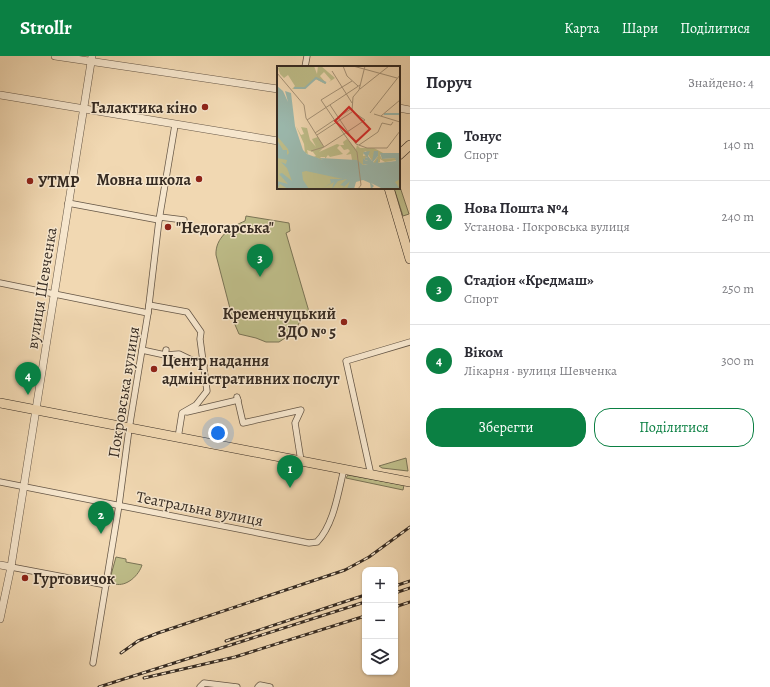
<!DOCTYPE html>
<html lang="uk">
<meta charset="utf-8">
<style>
body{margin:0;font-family:Alegreya,serif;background:#f2f2f3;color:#2b2b33}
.controls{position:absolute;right:12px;bottom:12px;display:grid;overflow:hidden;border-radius:8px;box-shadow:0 1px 3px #0004}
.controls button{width:36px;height:36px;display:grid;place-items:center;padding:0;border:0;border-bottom:1px solid #e1e1e2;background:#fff;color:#2b2b33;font:20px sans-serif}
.you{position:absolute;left:218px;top:377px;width:14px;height:14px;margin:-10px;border:3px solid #fff;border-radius:50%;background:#1a73e8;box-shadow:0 0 0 6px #1a73e833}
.badge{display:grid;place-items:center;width:26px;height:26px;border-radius:50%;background:#0b8043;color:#fff;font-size:13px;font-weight:700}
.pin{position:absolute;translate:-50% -33px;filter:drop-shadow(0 1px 2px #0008)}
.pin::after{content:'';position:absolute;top:21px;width:14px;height:12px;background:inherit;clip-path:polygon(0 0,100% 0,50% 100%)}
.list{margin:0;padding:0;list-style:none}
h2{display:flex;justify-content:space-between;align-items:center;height:52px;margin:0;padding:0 16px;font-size:17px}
h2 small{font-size:13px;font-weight:400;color:#7c7c81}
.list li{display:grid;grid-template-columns:26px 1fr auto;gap:12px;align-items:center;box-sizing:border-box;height:72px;padding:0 16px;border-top:1px solid #e1e1e2}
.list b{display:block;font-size:15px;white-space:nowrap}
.list p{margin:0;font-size:13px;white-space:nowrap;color:#7c7c81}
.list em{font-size:13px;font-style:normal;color:#7c7c81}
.actions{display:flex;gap:8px;padding:12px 16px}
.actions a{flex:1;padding:9px 0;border:1px solid #0b8043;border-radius:16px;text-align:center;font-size:14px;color:#0b8043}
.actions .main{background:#0b8043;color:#fff}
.icon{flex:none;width:22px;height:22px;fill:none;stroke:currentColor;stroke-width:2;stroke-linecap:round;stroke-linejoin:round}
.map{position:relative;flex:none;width:410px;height:631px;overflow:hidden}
header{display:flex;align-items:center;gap:24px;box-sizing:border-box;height:56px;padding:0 20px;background:#0b8043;color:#fff}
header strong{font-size:19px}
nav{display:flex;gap:22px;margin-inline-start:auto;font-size:14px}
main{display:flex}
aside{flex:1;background:#fff}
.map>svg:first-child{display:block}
</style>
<header>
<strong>Strollr</strong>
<nav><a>Карта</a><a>Шари</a><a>Поділитися</a></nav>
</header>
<main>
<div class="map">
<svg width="410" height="631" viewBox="0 0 410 631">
<rect width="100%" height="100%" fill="#f1d8b2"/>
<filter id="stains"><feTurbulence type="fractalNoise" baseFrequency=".005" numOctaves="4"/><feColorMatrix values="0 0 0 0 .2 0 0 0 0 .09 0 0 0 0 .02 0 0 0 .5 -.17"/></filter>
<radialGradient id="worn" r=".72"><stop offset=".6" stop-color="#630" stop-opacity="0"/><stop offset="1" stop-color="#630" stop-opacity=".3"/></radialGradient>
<!-- green -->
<g fill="#bebd89" stroke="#7a7456">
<path d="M399,128L409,158L403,160L394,132H399Z"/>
<path d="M246,160L289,167L290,175L286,177L310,259L302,262L294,276L279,286H266L256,282L239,278L233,264L216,199C215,182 230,171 245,165Z"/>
<path d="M406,402L408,415L382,412L379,410Z"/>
<path d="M348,419L404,429L403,434L346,422Z"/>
<path d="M116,501L126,503V506L142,509C139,519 127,531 115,528L111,519Z"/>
</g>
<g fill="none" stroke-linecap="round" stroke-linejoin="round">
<defs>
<g id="minor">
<path d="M305,11L307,0"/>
<path d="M68,147L159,164"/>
<path d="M160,161L184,164"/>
<path d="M0,227L148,257"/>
<path d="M149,249L187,256L201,276L200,283L207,335L196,349L182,357L178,382"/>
<path d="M142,294L165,299L166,294"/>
<path d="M165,299L179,298L204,310"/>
<path d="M237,341L243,367L301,354L295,367L301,405"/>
<path d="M187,356L238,344"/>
<path d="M371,419L346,305L410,286"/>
<path d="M0,426L309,487L317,486C334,468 338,437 344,413"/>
<path d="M11,511L106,529"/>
<path d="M93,607L119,449L129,373L148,257L159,164L175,69"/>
<path d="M200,631L204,627L237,631"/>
<path d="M258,631L260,629L270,631"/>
</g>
<g id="tertiary">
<path d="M55,0L278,33"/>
<path d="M0,39L278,85"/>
<path d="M399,52L410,54"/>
<path d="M0,509L11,511"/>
<path d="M0,563L11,511L92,0"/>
</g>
<g id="trunk">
<path d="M399,99L410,89"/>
<path d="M389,132L410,203"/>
<path d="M0,347L410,426"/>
</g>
</defs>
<!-- minor casing -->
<use href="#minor" stroke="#655646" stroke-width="7"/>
<!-- tertiary casing -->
<use href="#tertiary" stroke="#655646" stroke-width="8"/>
<!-- trunk casing -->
<use href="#trunk" stroke="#362b22" stroke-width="10"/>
<!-- minor -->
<use href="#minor" stroke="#f6e6cd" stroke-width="5.5"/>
<!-- tertiary -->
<use href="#tertiary" stroke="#f6e6cd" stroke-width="7"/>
<!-- trunk -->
<use href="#trunk" stroke="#f1d8b2" stroke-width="9"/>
<defs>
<g id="rail">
<path d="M395,530L410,525"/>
<path d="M395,537L410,532"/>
<path d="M395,551L410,546"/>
<path d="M226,585L365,539"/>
<path d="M121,597L138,585L158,577L345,514L369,501L410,471"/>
<path d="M144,622L235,601L365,560"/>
<path d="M99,631L365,546"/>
</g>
</defs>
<!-- rail casing -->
<use href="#rail" stroke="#362b22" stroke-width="3"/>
<!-- rail -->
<use href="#rail" stroke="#f6e6cd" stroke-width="1.5" stroke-dasharray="4.5" stroke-linecap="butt"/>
</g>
<!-- markers -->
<g fill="#8f2418" stroke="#f6e6cd" stroke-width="1.5">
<circle cx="205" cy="51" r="4"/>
<circle cx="199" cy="123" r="4"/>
<circle cx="30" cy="125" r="4"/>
<circle cx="168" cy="171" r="4"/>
<circle cx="344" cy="266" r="4"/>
<circle cx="154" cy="313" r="4"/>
<circle cx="25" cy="522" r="4"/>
</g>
<g text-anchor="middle" stroke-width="3" stroke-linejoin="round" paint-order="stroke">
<!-- poi labels -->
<g font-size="16" font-weight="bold" fill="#362b22" stroke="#f6e6cd" text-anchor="start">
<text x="197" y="57" text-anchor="end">Галактика кіно</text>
<text x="191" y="129" text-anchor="end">Мовна школа</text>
<text x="38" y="131">УТМР</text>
<text x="176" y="177">"Недогарська"</text>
<text x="336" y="263" text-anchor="end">Кременчуцький<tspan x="336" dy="18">ЗДО № 5</tspan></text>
<text x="162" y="310">Центр надання<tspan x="162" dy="18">адміністративних послуг</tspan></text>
<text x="33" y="528">Гуртовичок</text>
</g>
<!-- street labels -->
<g font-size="16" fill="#362b22" stroke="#f6e6cd">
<text transform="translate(41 232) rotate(-81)" y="6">вулиця Шевченка</text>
<text transform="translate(123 336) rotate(-81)" y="6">Покровська вулиця</text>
<text transform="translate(200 452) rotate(11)" y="6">Театральна вулиця</text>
</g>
</g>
<!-- overview -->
<g transform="translate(277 10)">
<rect width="123" height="123" fill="#f1d8b2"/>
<path d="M5,0H37L40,8L41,0H44L58,12L52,16L54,14L47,6L43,10L49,17L48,18L39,13L28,22L15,23L18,20L11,9L7,12L3,8L1,2ZM0,45L15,61L23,86L37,97L123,101V123L81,112L75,123H0ZM19,60L24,69L27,68L24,61L30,62L33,74L39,81L35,73L41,71L47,81L42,86L60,78L63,79L60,82L66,88L53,91L51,89L48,93V91H43L46,94L36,91L39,90L36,86L30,84L31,88L28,87L27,78ZM70,73L79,83L80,79L83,82H97L106,87L103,89L105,93L118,92L120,94L108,96L103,93V96L101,97L100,92V97H96L101,90L100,85L95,95L89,85L87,86L86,90L90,89L91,92L88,91V94L91,95H89L86,92L91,98L86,99L75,94L74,88L69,89L73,85L71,83L67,84L63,79H67L66,76Z" fill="#bebd89"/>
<path d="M0,20L6,25L11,36L8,25L14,27L18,60L26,84L30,88L46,94L43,92L80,94L86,99L91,98H86V92L89,95H91L88,94V91L91,92L86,87L87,86L93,85L91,90L95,95L97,85H101V90L96,96L98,97L101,92V97L119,95L118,92L105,93L103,87H123V113L118,116L123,123H106L94,117L97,120L94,123L93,117L86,114L79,116L77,123H70L73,115L65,123L67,120L63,119L70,113L61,115L55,123L57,116L46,122L54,117L53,113H66L29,105L25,106L26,114L32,123H11L3,118L0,123V115L11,118L2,108L5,107L15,115L10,102L4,96L9,98L10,94L0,92V74L6,84H10V89L12,87L11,83L0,70Z" fill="#9bb9ae"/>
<path fill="none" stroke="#9bb9ae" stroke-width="2" d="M17,22H28L39,12L49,17M107,48H123"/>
<path fill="none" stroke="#a69378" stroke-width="1" d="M66,0L70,10L81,20M76,0L120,12M55,5L75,37M0,7L27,39L29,52L47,81L67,68M83,23L112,0M53,39L79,78M93,47L123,9M97,48L123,56M104,50L123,34M30,54L83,19M38,67L75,42M67,68L44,34L75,15M40,69L75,46M79,78L90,82H110L123,65M82,79L101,66L105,57L114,59L116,56M34,85L47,81M81,123L84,119L80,86L67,68L88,54L75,45L76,31L82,24L88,0"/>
<path fill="#d62828" fill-opacity="0.15" stroke="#d62828" stroke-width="2" d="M72,41L93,63L79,76L58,55Z"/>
<rect width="123" height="123" fill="none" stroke="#362b22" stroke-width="2"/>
</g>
<rect width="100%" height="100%" filter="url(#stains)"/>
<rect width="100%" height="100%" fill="url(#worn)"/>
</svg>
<div class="controls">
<button>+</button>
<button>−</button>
<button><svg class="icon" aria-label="layers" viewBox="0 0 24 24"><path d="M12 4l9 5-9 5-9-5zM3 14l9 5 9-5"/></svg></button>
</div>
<div class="you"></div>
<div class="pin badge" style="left:290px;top:432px">1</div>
<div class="pin badge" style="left:101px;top:478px">2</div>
<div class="pin badge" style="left:260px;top:221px">3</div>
<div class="pin badge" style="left:28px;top:339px">4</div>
</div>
<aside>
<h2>Поруч<small>Знайдено: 4</small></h2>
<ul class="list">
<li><span class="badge">1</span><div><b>Тонус</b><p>Спорт</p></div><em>140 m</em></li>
<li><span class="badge">2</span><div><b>Нова Пошта №4</b><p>Установа · Покровська вулиця</p></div><em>240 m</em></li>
<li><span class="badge">3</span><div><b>Стадіон «Кредмаш»</b><p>Спорт</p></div><em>250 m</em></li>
<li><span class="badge">4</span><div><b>Віком</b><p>Лікарня · вулиця Шевченка</p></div><em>300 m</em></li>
</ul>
<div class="actions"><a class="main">Зберегти</a><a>Поділитися</a></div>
</aside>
</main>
